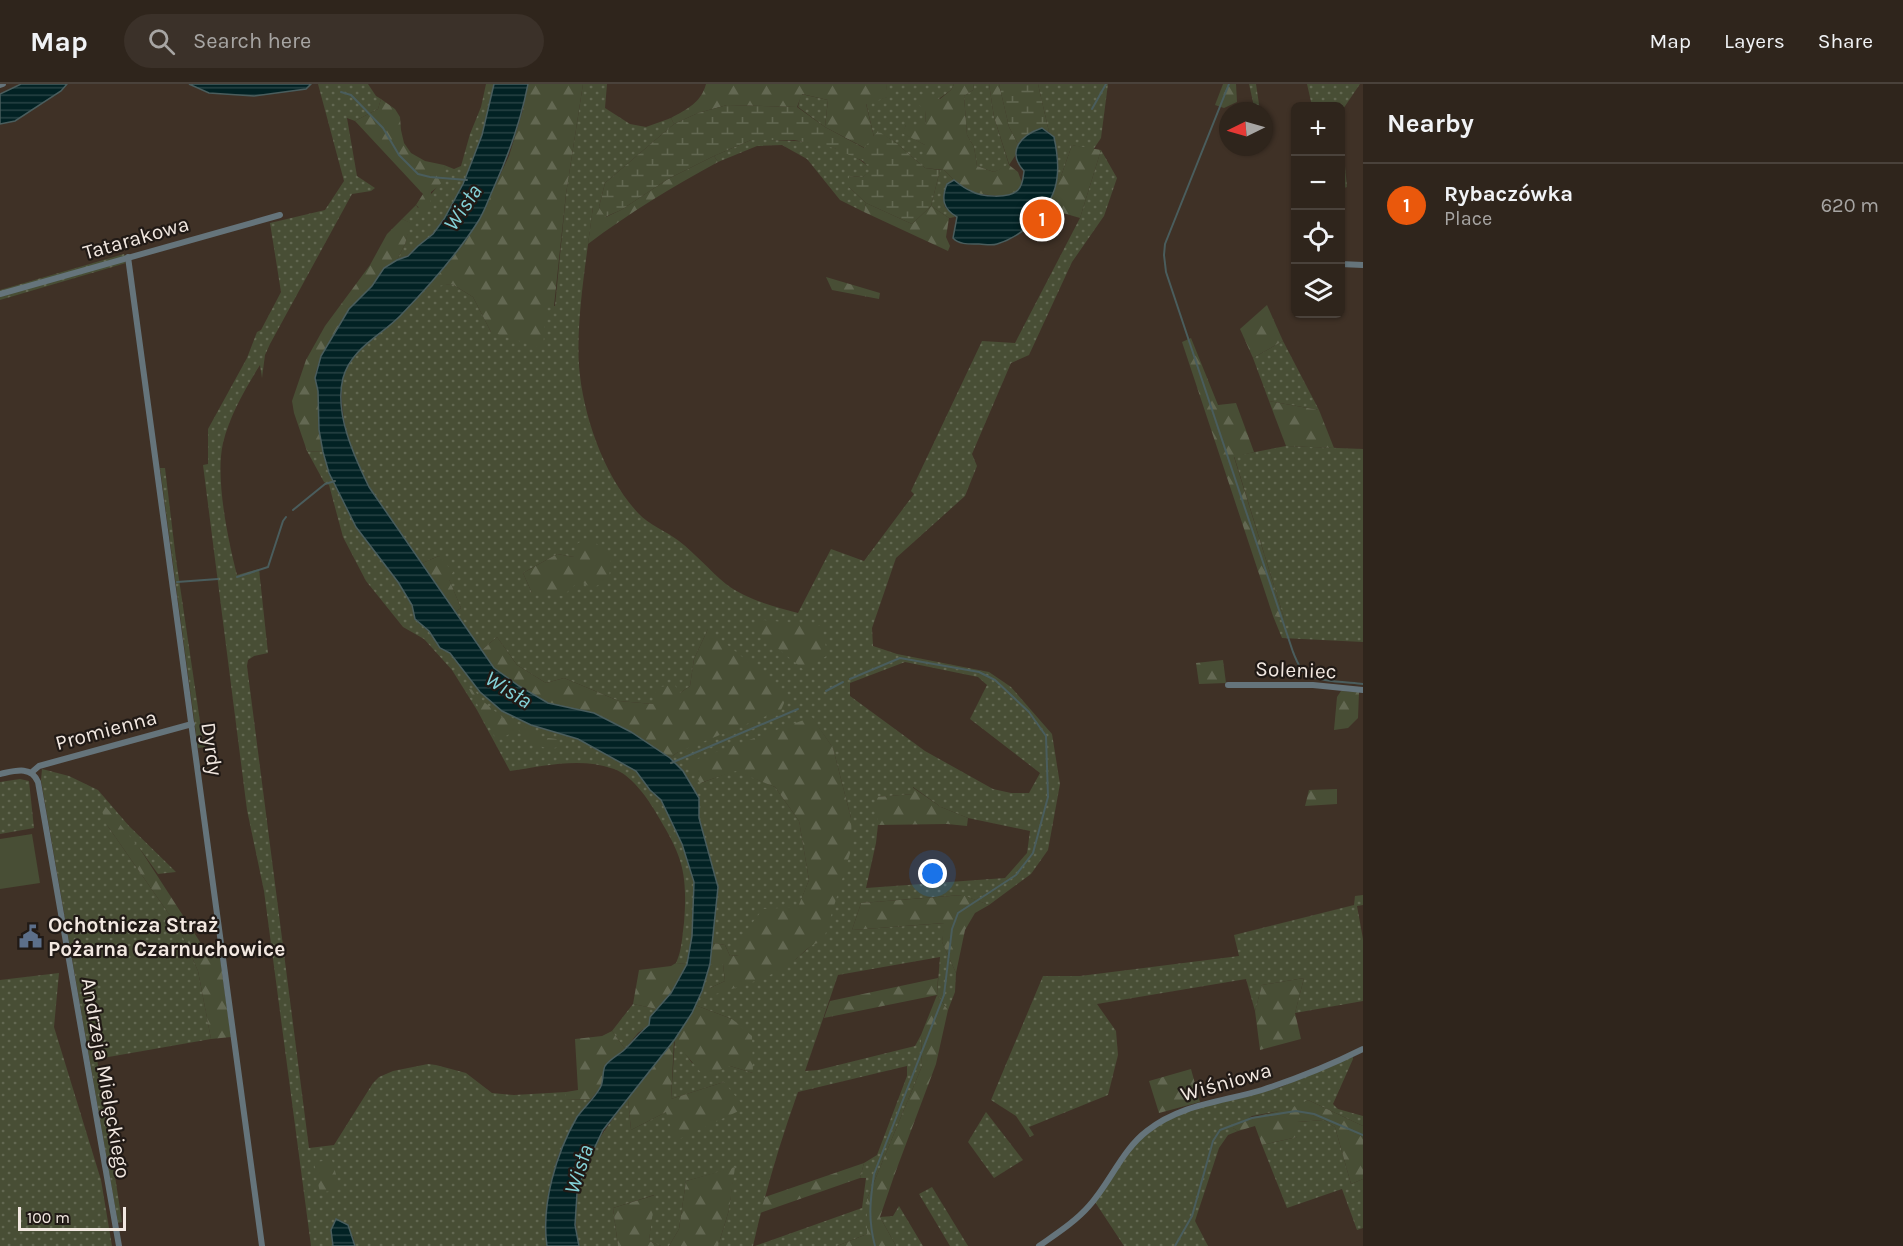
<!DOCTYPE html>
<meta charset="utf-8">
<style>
body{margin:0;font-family:Karla,sans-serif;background:#3b3129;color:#f1f3f6}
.controls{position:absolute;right:18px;top:18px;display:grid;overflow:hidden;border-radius:9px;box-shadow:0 2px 4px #0004}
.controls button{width:54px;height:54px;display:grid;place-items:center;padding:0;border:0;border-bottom:2px solid #4a423b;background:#2f251c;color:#f1f3f6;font:30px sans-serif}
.compass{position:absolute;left:1219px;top:18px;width:54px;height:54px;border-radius:50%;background:#2f251c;box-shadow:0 2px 4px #0004;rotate:265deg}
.scale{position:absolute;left:18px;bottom:15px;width:108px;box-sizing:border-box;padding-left:6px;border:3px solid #f2e8e1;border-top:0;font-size:16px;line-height:21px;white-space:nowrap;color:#f2e8e1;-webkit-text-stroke:4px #211a16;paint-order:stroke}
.you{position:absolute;left:933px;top:790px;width:21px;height:21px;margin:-15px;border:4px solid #fff;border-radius:50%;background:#1a73e8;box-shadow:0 0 0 9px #1a73e833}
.badge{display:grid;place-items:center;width:39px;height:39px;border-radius:50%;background:#ea580c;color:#fff;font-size:20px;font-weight:700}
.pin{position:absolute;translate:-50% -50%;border:3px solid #fff;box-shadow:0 2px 6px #0006}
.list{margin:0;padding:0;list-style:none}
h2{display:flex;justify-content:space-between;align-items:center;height:78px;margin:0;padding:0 24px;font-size:26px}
h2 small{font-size:20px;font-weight:400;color:#a7a5a3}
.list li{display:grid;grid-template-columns:39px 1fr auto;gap:18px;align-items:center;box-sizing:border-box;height:84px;padding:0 24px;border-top:2px solid #4a423b}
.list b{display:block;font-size:22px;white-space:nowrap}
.list p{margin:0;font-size:20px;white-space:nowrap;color:#a7a5a3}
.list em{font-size:20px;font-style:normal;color:#a7a5a3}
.icon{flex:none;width:33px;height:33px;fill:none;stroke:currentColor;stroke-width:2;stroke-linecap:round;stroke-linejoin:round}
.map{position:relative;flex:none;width:1363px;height:1162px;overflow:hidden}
header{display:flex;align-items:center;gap:36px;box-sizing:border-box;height:84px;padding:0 30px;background:#2f251c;border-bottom:2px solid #4a423b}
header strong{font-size:28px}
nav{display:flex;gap:33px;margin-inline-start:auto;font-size:21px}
.search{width:420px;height:54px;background:#3b3129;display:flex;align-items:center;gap:15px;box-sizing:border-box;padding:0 21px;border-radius:33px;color:#a7a5a3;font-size:22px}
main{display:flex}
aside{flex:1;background:#2f251c}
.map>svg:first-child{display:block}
</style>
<header>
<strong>Map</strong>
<div class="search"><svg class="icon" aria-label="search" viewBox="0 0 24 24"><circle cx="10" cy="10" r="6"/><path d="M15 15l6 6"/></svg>Search here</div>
<nav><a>Map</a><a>Layers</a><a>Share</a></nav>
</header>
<main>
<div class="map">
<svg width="1363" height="1162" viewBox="0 0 1363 1162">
<defs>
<pattern id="grass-dots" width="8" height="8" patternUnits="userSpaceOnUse" patternTransform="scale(1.5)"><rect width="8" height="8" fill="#484e35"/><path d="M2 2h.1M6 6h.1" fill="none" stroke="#636852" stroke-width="1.8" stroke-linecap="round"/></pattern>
<pattern id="forest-firs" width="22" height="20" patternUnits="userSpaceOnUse" patternTransform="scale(1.5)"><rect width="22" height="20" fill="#484e35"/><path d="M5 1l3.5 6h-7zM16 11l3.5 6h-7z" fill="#636852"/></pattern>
<pattern id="wetland-marsh" width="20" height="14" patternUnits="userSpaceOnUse" patternTransform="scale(1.5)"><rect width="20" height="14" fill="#484e35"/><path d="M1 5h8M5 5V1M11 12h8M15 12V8" fill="none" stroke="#636852"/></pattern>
<pattern id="water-rules" width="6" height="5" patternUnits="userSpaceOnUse" patternTransform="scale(1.5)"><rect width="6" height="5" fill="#022224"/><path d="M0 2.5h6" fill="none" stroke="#274244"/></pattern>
</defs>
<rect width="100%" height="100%" fill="#3f3126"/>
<!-- grass -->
<g fill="url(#grass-dots)" fill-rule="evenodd">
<path d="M318,0H368L376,12L381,15L378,25L355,37L347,34L357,92L375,104L371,107L352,110L270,260L265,271L262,294L260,281C245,305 230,331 223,359C215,394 228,456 237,491L259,485L268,569L254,572L248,576L247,582L309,1064L334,1061L373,999L379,993L393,987L428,980L436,981L466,989L492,1009L514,1011L566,1008V1016L591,1015C575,1036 560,1060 554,1086C550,1108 548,1130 546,1152L547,1162H355L353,1152L332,1159L333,1162H311L264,807L247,726L203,381L208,380V345L247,274L257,248L261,246L281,208L270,139L325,126L344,97Z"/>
<path d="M486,0H494C488,43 463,116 433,149C429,154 423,157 419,161C410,169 409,172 397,176L405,160L410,139L402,135L416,121L418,124C429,111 446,99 444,81L454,85L461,82L470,50L481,23Z"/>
<path d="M583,0H607L605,24L630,40L646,43L671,34L674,40L605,99L599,123H593C587,172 576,233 579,282C583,332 604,392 638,429C649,441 666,447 679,457C696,470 710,487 726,500C745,515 775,523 798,529L831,465L864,477L914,410L911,407L982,257L1015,259L1080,134L1101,66L1117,94L1104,132L1072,178L1029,271L1011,279L972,370L977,382L965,412L896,474L872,544L873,562L897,570L989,588L1011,603L1052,650L1060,700L1048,766L1031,790L989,821L962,811L861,819L852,846L945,839L942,858L956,889L955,908L948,926L937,911L940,873L838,891L805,987L818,986L915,962L921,951L922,982L867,1115V1150L837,1162H755L862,1124L866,1094H860L864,1079L877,1071L907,992V982L798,1008C780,1058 765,1109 753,1162H718L729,1126L734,1084L686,1097L679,1145L669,1162H661L649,1157L654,1111L613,1124L618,1162H579C567,1100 591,1062 628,1015L631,1046L724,998L671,1015L675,955L692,979L730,982L753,989L732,935L695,921L710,880H723L725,897L710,904L711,911L796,875L814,859L851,734L833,664L812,634L701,699L736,686L775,703L799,737L809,796L798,824L739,871L730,872L725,861L712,859L718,803L699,734V714L683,687L670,674L678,668L708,545L694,575L690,602L680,609L653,620L619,617L564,594L546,599L517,581L497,553L482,566L455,528L461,524L439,472L422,479C389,433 349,386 343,327C341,311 340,296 348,282C357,265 374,252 389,240C399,233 407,224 415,215C418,212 421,206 425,205C431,201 444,201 452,200L473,213L491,248L546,222H555L566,110ZM557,470L574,473L532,509L523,489ZM905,578L978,593L987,601L970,635L1040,689L1029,709H1011L993,705L925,667L850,612V599ZM913,703L941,723L968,734L1030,747L1027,769L1005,794L866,804L876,759L879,731L877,713L913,710Z"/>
<path d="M886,0H954L951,6L925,25L926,41H906L903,49L925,61V84L895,58L878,48L874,53L866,19L887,13Z"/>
<path d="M974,0H989L994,33L1009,81L994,88L977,82L974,63L967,51L964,12L973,6Z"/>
<path d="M1038,0H1108L1101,54L1093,66L1072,61L1060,95L1057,96C1058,80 1060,59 1049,48Z"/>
<path d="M1249,0H1256L1260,27H1255Z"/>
<path d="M1307,0H1360L1341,28L1340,22H1312Z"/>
<path d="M801,10L828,16L825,43L798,23Z"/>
<path d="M1341,42L1347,103L1341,105H1340Z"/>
<path d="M751,56C791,56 842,55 872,86L863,93L849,92V103L866,119L864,128L840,116L807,75L782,61L757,62L718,78L714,72Z"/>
<path d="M940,86H944L954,96C943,100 942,113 945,123L955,133L949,134L931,122Z"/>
<path d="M124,170L125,172L0,209V206Z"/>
<path d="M123,177L126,179L0,216V212Z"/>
<path d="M1283,257L1319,326L1269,317L1253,274Z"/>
<path d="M1286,362L1363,365V558L1282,554L1273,532L1284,534L1234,372Z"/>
<path d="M307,367L323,368L329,389L356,443L398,498L412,521L415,535L429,547L440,564L450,569L480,608L531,641L578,655L636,687L650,706L661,716L682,760L694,798L692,852L687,880L676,879C682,866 682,853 684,839C688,786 682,772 655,727C646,712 631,691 614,685C580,673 545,682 510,687L477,626L452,586L424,555L403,543L366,497L343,453L329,401L324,398Z"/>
<path d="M160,384H165L176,475L202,651L205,663L198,664Z"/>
<path d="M42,685L69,692L98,706L129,742L176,788L158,790L140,765L107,741L180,846L198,887L211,955L97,975L122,1138L118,1139L41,696Z"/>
<path d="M20,695L29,697L34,744L0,750V698Z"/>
<path d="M1363,811V821L1357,822L1363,855V917L1295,929L1304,894L1262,901L1255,927L1246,895L1097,920L1116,947L1118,971L1108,1011L1029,1043L1034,1051L1030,1053L1016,1032L991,1016L1043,892H1080L1239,872L1234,851L1354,821L1355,812Z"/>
<path d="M59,889L54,943L101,1096L112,1162H0V896Z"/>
<path d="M633,920L657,925L650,933L649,941L638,949L625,965L612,947Z"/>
<path d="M1353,971V975L1333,1020L1338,1025L1363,1032V1042L1308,1016L1296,1024L1252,1032L1233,1044L1238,1047L1228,1051L1219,1064L1195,1137L1208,1162H1124L1095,1118L1137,1058L1162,1039L1194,1024L1281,1003Z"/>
<path d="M986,1028L1023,1076L994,1094L968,1058Z"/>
<path d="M1324,1036L1335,1043L1351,1100L1363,1095V1144L1357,1146L1342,1105L1287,1124L1262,1061L1297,1053V1038Z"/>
<path d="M932,1103L968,1162H950L919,1110Z"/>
<path d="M899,1122L923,1162H896L880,1133L893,1132Z"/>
</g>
<!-- forest -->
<g fill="url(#forest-firs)">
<path d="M528,0H583L566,110L554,222L546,223L543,265L491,248L473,213L452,200L425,204L458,166L480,134L509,72L523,26Z"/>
<path d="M706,0H886L888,13L866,20L874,53L865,64L825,43L828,16L802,10L797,23L727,21L698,29L674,40L671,34C687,25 701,19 706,0Z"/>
<path d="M954,0H974L973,6L964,12L967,51L974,63L977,82L994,88L1009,80L994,33L989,0H999L1009,43L1018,60L1015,72L1009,81L1018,88L1022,99L1018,107L1009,111L998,112L972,109L954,96L944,86L925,84V61L902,49L906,41H926L925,26L918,20L920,11L940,15L951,6Z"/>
<path d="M1223,0H1236L1237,18L1224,24L1215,21Z"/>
<path d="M381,15L395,25L400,33L401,46L404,59L411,69L425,77L444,81L446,92L439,102L431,108L430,123L422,126L416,121L423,110L355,37L378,25Z"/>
<path d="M1072,61L1101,66L1080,134L1049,125L1046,121L1054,108L1057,96L1060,95Z"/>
<path d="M714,72L718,78C672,103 629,129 588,160L593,123H599L606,133L621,126L668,95Z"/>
<path d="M866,119L912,140L931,122L949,134L946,153L950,162L948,167L864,128Z"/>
<path d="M402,135L411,139L405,160L397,176L384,184L372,202L349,225L321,272L316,287L315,294L318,307L319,346L323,368L307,367L294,329L292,317L306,276L325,242L370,181L387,150Z"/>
<path d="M826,193L880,209L879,215L832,206Z"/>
<path d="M1267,221L1283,257L1253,274L1240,245Z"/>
<path d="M1191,254L1218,321L1236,319L1254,368L1234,373L1284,534L1273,532L1182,258Z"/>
<path d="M1269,317L1319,326L1334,364L1286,362Z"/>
<path d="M590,453L611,474L609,495L593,504L579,497L563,512L532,509L523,489L557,470L574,473L578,459Z"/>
<path d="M439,472L453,488L449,495L461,524L455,528L422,479Z"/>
<path d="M764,536L821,542L828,571L804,586L751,542Z"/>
<path d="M708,545L788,610L781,626L678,668L670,674L631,648L594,629L548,619L519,602L494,584L482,566L497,553L517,581L546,599L564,594L619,617L653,620L656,604L674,600L680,609L690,602L694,575Z"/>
<path d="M1223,576L1226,599L1199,600L1196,579Z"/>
<path d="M469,605L474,606L484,618L502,633L536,648L541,653L556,655L560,659L559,662C543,671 531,654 518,646C509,648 505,655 496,655Z"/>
<path d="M1341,607L1359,608L1358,634L1348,644L1334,646L1337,613Z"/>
<path d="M812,633L833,664L851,734L852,763L823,858C810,859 806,867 796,875C771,895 740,902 710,912V904L725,897L723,880H710L712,859L725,861L730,872L739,871V856L763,825L798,823L809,796L799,737L775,703L736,687L700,699L689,678Z"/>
<path d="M912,703L941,723L968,734L967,742L947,740L878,741L876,713L913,710Z"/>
<path d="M1337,705V720L1305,722L1309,706Z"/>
<path d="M100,722L106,723L140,765L202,861L218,859L231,953L211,955L198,887L180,846L107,741Z"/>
<path d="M963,811L989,821L975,829L965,846L956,889L942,858L944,839L852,846L861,819Z"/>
<path d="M676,879L687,880L671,909L657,925L633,920L639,886L671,882Z"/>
<path d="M938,894L937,911L948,926L936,980L894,1092L880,1133L896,1162H837L867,1150V1115L922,982L921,951L937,911L824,934L830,917Z"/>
<path d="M1304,894L1295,929L1301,955L1260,966L1255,927L1262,901Z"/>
<path d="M695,921L732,935L752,952L753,989L730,982L704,992L674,957L671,1015L724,998L745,1024L675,1057L666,1028L631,1046L628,1015L692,929Z"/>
<path d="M612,947L625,965L605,982L602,1002L591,1015L566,1016V1008L578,1006L575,955L602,952Z"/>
<path d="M1191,985L1200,1018L1159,1029L1149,997Z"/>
<path d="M1308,1016L1363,1042V1095L1351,1100L1335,1043L1324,1036L1297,1038V1053L1262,1061L1255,1042L1238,1047L1233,1044L1232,1039C1257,1030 1286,1029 1308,1016Z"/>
<path d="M332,1076L340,1105L320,1109L314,1078Z"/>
<path d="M864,1079L860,1094L760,1129L765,1113Z"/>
<path d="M735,1083L729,1126L718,1162H669L679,1145L686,1097Z"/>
<path d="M655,1111L649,1157L661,1162H618L613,1124Z"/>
</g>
<!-- wetland -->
<g fill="url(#wetland-marsh)">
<path d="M999,0H1038L1049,48L1042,44L1032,48L1018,60L1009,43Z"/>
<path d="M727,21L797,23L825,43L864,64L878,47L895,58L925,84L940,86L931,122L912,140L866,119L849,103V92L863,93L871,86L863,77L834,64L794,56H751L714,72L668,95L621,126L605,133L599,123L605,99L674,40L698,29Z"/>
</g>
<!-- pitch -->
<path fill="#484e35" d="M32,750L40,799L0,805V755Z"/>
<!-- water -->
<g fill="url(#water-rules)" stroke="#4a5d5d" stroke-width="1.5">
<path d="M21,0H67L61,7L15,37L0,40V10Z"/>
<path d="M189,0H311L306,5L254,12L209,9Z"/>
<path d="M494,0H528C521,36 509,70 494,103C489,114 485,126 479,136C457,171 429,202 401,231C381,252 351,264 343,294C334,329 354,372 369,403L494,584L519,602L548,619L594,629L631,648L670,674L683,687L699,714V734L718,803L710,880L702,907L692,929L675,955L603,1046L584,1086L577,1110L575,1141L579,1162H547C541,1121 556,1069 577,1033C584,1023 594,1015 600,1004C604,998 602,988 605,982C609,976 618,971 623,967C632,959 639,949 649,941L650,933L671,909L687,880L692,852L694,798L682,760L661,716L650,706L636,687L578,655L531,641L502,627L480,608L450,569L440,564L429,547L415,535L412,521L398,498L356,443L329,389L323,368L319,346L318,307L315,294L321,272L349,225L372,202L384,184L397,176L408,172L418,162L433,150L444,135L463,100L472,77L482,51Z"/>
<path d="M1042,44L1054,53C1057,67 1059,80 1057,94C1054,123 1024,152 997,160C991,162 984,160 979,160C970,160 959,161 953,154L957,133C943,125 941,115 947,100L954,96C959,100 965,105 971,107C981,113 1009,115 1018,106C1023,101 1023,94 1024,87C1006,67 1021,51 1042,44Z"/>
<path d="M336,1135L348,1141L355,1162H333L331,1146Z"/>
</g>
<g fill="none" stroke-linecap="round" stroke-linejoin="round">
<!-- stream -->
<g stroke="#4a5d5d" stroke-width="2">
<path d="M1229,0L1165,160L1164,171L1166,188L1293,568C1296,575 1299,584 1305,589C1317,598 1348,598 1363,600"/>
<path d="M341,8L351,11L383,44L399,71L418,90L430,93L467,96"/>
<path d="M1092,25L1106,0"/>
<path d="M293,426L325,400L335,397"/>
<path d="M237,493L268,483L283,437L286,433"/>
<path d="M177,498L218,495"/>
<path d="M850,595L900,574L979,588L995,596L1029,628L1046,652L1048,713L1033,769L1016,791L958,829L952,845L944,911L874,1090C870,1117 868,1136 875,1162"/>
<path d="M826,607L843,598"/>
<path d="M671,679L798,625"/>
<path d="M1175,1162L1192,1132L1213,1057L1220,1046L1252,1034L1296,1027L1314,1030L1363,1051"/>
</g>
<!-- street -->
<g stroke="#65747b" stroke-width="6">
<path d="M0,1L3,0"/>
<path d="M128,173L262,1162"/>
<path d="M1340,180L1363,181"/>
<path d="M0,210L280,131"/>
<path d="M1228,601H1313L1363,606"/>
<path d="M32,688L39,682L192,640"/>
<path d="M0,690C14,687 31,681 38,698L119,1162"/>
<path d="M1039,1162C1056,1150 1075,1138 1089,1122C1110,1099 1122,1066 1147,1047C1181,1020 1222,1018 1262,1006C1296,995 1331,981 1363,965"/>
</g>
</g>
<!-- icons -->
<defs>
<symbol id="civic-bare" viewBox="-9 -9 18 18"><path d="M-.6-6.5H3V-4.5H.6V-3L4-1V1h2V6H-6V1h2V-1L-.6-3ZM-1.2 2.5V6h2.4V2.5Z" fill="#5c6f8a" stroke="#211a16" stroke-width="2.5" paint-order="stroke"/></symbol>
</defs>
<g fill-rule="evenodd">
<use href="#civic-bare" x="14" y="836" width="33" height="33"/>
</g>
<g text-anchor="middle" stroke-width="4.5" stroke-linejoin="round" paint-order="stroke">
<!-- street labels -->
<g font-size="21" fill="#f2e8e1" stroke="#211a16">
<text transform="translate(136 154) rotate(-16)" y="7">Tatarakowa</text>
<text transform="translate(1296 586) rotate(2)" y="7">Soleniec</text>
<text transform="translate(106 646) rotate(-15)" y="7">Promienna</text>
<text transform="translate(212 665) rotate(82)" y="7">Dyrdy</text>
<text transform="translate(106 994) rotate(80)" y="7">Andrzeja Mielęckiego</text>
<text transform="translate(1226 998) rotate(-16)" y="7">Wiśniowa</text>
</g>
<!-- poi labels -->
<g font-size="21" font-weight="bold" fill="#f2e8e1" stroke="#211a16" text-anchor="start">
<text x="48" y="848">Ochotnicza Straż<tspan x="48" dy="24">Pożarna Czarnuchowice</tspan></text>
</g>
<!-- water labels -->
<g font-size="22" font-style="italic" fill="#84d1d7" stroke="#211a16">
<text transform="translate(462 123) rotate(-56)" y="8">Wisła</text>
<text transform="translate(509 605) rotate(32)" y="8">Wisła</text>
<text transform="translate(578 1085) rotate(-72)" y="8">Wisła</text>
</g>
</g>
</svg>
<div class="controls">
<button>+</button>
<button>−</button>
<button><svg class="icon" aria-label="locate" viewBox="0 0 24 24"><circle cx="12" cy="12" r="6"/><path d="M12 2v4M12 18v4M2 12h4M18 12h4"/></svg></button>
<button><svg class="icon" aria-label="layers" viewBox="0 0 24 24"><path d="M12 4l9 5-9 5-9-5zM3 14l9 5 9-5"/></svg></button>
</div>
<svg class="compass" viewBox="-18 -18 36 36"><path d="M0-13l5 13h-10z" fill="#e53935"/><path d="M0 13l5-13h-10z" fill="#a7a5a3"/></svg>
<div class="scale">100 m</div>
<div class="you"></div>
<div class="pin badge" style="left:1042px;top:135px">1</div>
</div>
<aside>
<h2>Nearby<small></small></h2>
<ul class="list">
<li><span class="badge">1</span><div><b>Rybaczówka</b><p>Place</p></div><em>620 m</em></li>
</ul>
</aside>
</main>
